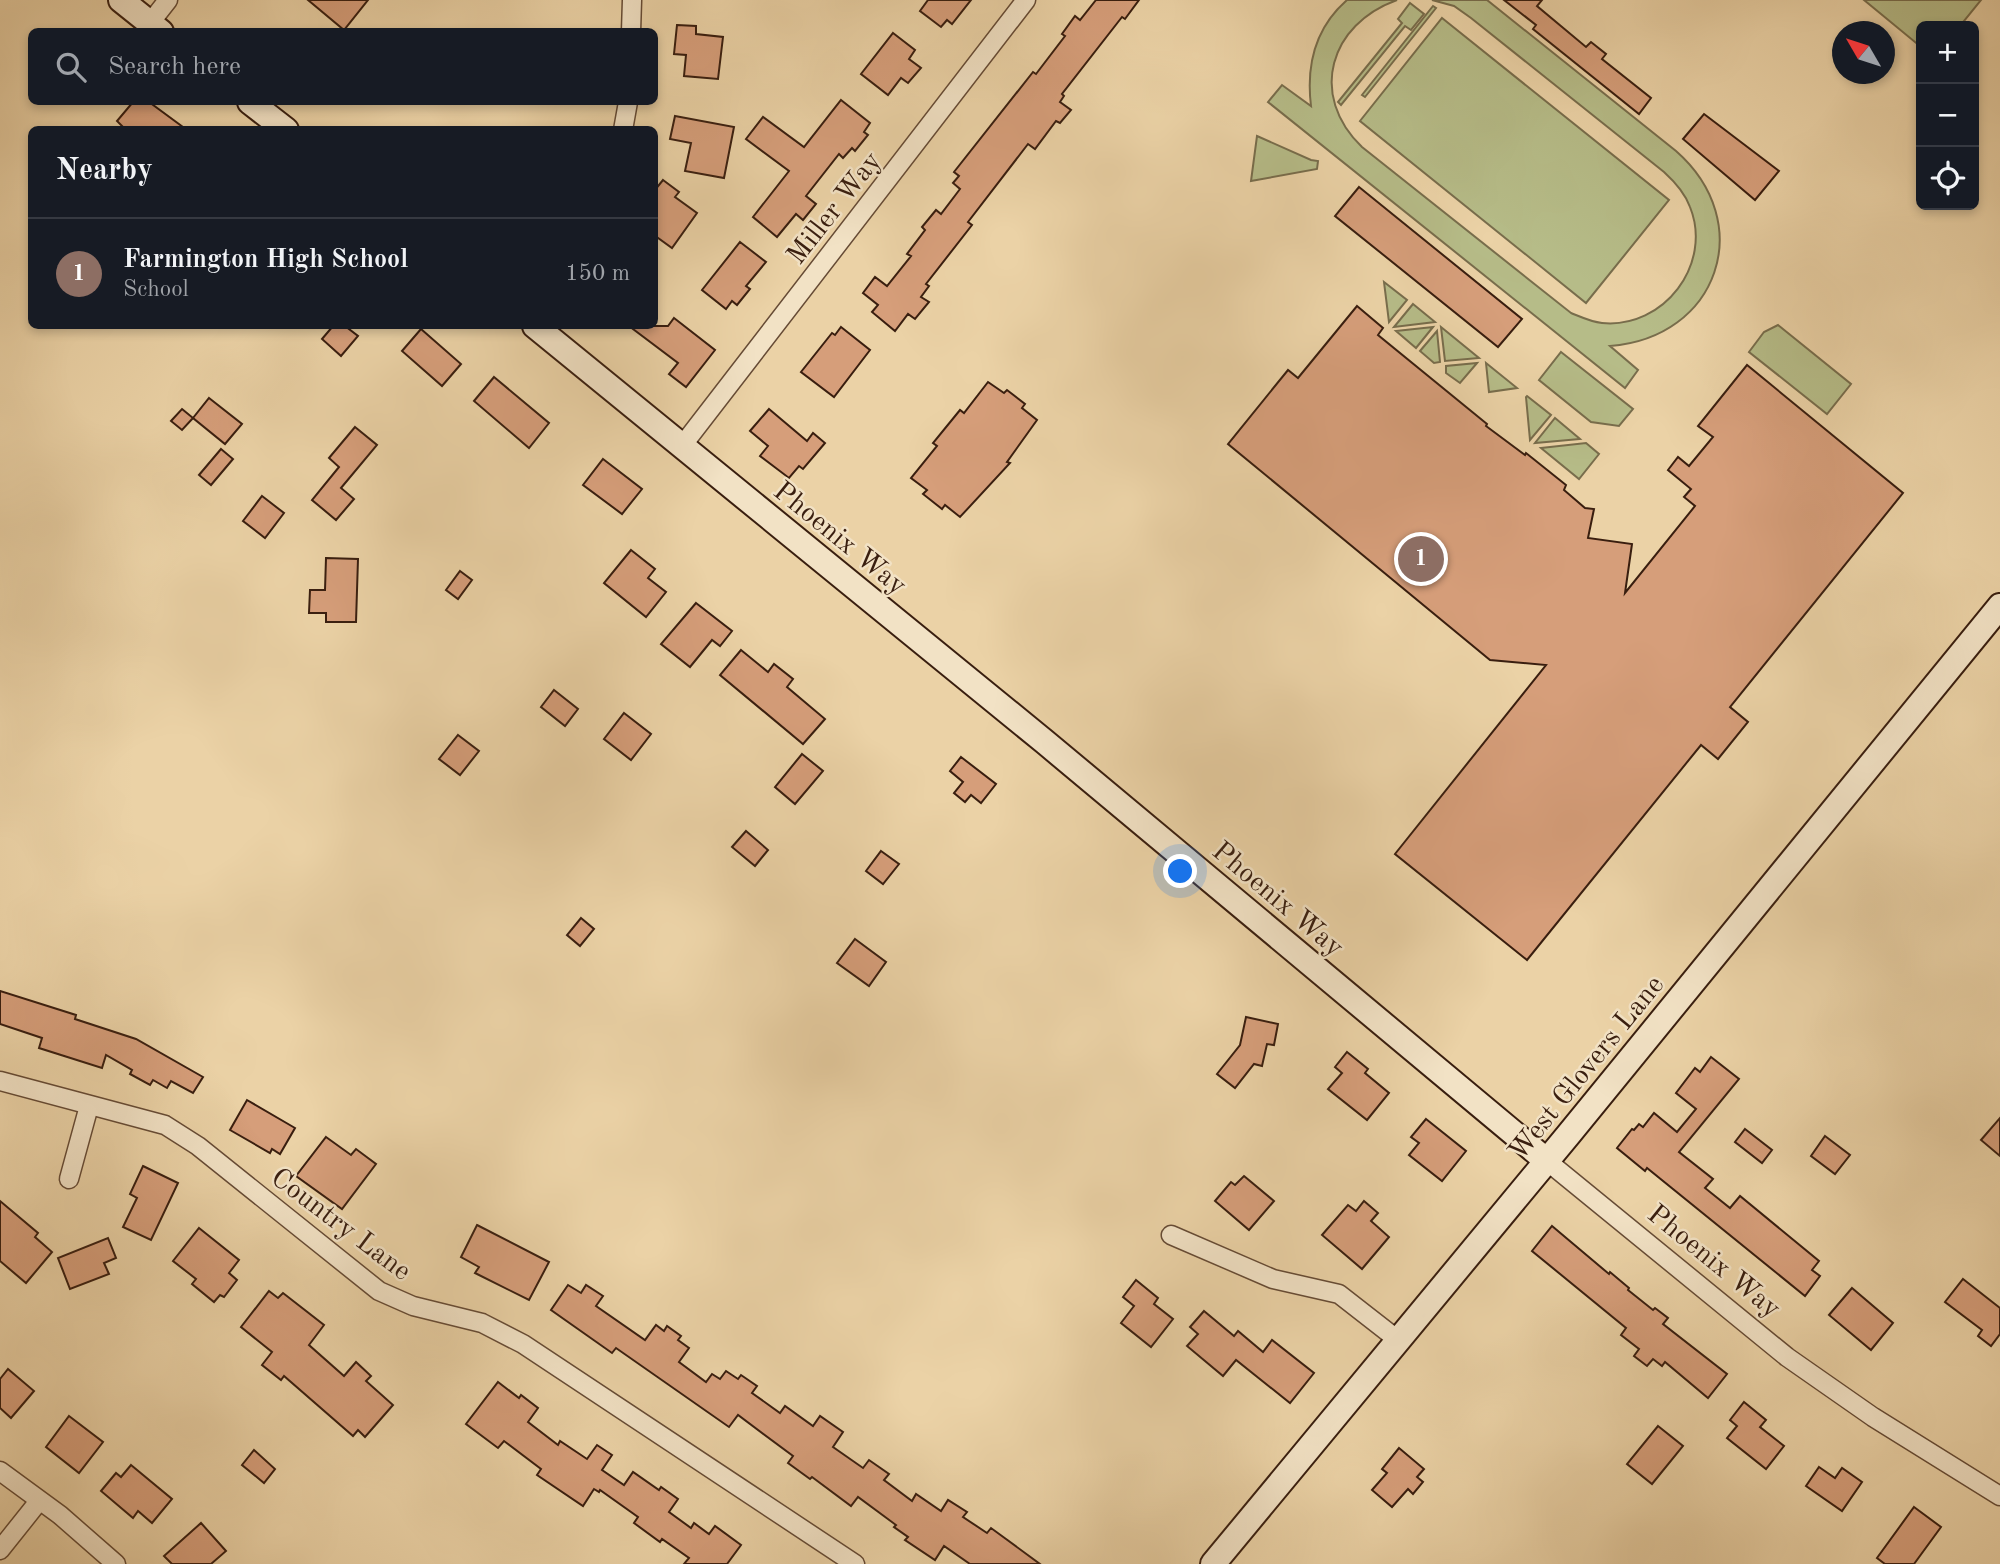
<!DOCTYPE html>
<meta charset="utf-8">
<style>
body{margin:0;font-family:"Old Standard TT",serif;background:#242831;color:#f1f3f6}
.controls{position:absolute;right:21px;top:21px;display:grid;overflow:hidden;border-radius:10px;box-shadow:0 4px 10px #0003}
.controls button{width:63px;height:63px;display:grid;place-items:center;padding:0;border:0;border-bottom:2px solid #363941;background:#171b24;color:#f1f3f6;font:35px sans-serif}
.compass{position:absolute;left:1832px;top:21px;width:63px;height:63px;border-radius:50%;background:#171b24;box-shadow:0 4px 10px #0003;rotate:309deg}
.you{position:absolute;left:1181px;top:872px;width:24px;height:24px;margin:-18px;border:5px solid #fff;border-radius:50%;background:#1a73e8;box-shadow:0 0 0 10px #1a73e833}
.badge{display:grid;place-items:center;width:46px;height:46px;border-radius:50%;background:#d93025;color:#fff;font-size:23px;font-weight:700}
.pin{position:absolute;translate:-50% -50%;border:4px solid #fff;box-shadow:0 2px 7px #0006}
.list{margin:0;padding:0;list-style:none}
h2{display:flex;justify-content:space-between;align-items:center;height:91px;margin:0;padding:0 28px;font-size:30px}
h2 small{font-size:23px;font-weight:400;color:#9ea1a6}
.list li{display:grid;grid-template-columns:46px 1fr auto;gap:21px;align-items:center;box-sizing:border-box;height:112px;padding:0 28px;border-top:2px solid #363941}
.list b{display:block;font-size:26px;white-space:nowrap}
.list p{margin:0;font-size:23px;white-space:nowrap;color:#9ea1a6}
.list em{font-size:23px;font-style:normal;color:#9ea1a6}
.icon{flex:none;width:38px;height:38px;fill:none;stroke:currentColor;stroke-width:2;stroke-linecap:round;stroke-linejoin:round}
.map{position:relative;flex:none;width:2000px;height:1564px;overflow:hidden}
.search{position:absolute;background:#171b24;box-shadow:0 4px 10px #0003;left:28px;top:28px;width:630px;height:77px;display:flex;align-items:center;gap:18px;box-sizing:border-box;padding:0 24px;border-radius:10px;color:#9ea1a6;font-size:26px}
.panel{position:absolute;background:#171b24;box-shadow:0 4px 10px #0003;left:28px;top:126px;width:630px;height:203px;border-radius:10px}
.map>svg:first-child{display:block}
</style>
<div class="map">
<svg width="2000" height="1564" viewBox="0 0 2000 1564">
<rect width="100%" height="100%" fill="#ebd2a6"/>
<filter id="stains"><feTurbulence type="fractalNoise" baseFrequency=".00286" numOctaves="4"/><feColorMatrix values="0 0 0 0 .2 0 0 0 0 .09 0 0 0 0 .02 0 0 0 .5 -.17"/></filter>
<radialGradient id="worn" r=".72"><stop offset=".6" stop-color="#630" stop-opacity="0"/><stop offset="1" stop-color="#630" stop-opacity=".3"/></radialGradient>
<!-- green -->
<g fill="#b6bc88" stroke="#786d4c" stroke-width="2">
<path d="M1347,0H1397C1330,24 1308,95 1362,147L1571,313C1581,317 1591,322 1602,323C1664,329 1713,264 1690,207C1685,193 1675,182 1664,172L1471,18L1454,6L1432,0H1487L1676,151C1758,223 1718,338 1610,346L1638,370L1625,388L1268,102L1282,85L1311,106C1306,65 1315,28 1347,0Z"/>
<path d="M1864,0H1981L1960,26H1921V47Z"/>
<path d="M1410,3L1424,14L1411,30L1405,26L1341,105L1338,102L1402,23L1398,19Z"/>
<path d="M1433,6L1436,8L1365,97L1362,95Z"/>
<path d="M1442,18L1669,200L1586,303L1360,121Z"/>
<path d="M1257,136L1311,160L1318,161L1317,169L1251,181Z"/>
<path d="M1384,282L1407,300L1389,322Z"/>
<path d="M1413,304L1435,322L1394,327Z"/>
<path d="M1778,325L1851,384L1827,414L1749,352L1764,332Z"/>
<path d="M1433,327L1416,348L1396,331Z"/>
<path d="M1441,327L1479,358L1445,361Z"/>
<path d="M1437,331L1440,362L1434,363L1420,351Z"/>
<path d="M1561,352L1633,409L1619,426L1591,422L1539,380Z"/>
<path d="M1477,363L1460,383L1446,373V366Z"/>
<path d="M1486,363L1517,388L1489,392Z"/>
<path d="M1527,396L1551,415L1530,440L1526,397Z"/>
<path d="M1555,418L1580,439L1535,443Z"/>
<path d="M1586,443L1599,454L1579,479L1541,448Z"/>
</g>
<!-- building -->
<g fill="#d69e7a" stroke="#391e0f" stroke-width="2">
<path d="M308,0H368L344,30Z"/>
<path d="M928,0H971L952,24L947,20L941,27L920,11Z"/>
<path d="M1096,0H1139L1125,19L1122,17L1062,94L1064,96L1060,102L1071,110L1060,123L1056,121L1035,149L1028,144L968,222L972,225L926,284L929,286L921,297L929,302L915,319L908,314L895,331L872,312L878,305L863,293L875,277L887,286L911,256L907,254L925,230L922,227L936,210L941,214L960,189L953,183L959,176L954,172L1033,72L1036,74L1065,36L1062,34L1075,16L1080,20Z"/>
<path d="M1504,0H1542L1537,6L1586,47L1591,42L1606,54L1602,59L1651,98L1639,114L1533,29L1536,25Z"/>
<path d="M677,25L696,26V34L723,37L718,79L684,76L686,55L674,54Z"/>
<path d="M893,33L915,50L909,59L921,68L908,83L901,78L888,95L861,74Z"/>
<path d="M841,100L870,123L864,132L868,135L855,151L852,148L843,158L839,154L806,196L816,204L803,220L796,214L777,237L753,217L789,171L746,139L763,117L804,147Z"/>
<path d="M133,102H149L187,130H126L117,121Z"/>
<path d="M1704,114L1779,171L1755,200L1683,139Z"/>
<path d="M675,116L734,127L724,178L685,171L691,143L670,139Z"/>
<path d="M663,180L679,192L675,197L697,213L672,248L654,235V191Z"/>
<path d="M1359,187L1522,319L1498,347L1335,216Z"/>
<path d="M740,242L766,262L746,286L750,289L737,305L732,301L726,309L702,290Z"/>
<path d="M1357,306L1383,328L1378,335L1487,424L1486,426L1525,455L1526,453L1566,485L1564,490L1585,508L1594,509L1588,538L1632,544L1625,593L1695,506L1684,497L1691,489L1668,470L1678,457L1689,466L1713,437L1698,426L1747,365L1903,493L1730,707L1748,722L1718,759L1701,745L1527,960L1395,854L1546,665L1490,660L1228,444L1288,370L1298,378Z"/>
<path d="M674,318L715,350L686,387L669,374L678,363L629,326H668Z"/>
<path d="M333,326H345L358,336L341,356L322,339Z"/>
<path d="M841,327L870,350L834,397L801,372L832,333L835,335Z"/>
<path d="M421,329L461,364L442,386L402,351Z"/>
<path d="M494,377L549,423L529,448L474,401Z"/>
<path d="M988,382L1004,393L1007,390L1025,404L1022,408L1037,420L1007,462L1010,463L960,517L945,505L942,509L923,494L927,490L911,478L937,446L933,443L960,410L964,413Z"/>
<path d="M209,398L242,424L225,444L193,418Z"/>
<path d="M182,409L193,418L182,430L171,421Z"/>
<path d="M769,409L807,441L813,433L825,443L803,469L799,466L789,478L760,456L768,446L750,431Z"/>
<path d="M355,427L377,445L341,488L354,499L336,520L312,500L339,467L329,458Z"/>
<path d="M221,449L233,459L211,485L199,475Z"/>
<path d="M603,459L642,489L622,514L583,485Z"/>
<path d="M262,496L284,513L265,538L243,521Z"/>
<path d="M631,550L655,569L648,578L666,592L646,617L604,583Z"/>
<path d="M326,558L358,559L356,622H326V613H309L310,590H325Z"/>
<path d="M460,571L472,580L458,599L446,590Z"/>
<path d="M696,603L732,631L720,646L712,640L690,667L661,644Z"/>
<path d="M741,650L768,672L774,664L793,679L787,687L825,719L803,744L720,675Z"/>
<path d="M554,690L578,709L565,726L541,707Z"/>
<path d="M624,713L651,734L631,760L604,739Z"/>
<path d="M458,735L479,751L460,775L439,759Z"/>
<path d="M802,754L823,771L795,804L775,787Z"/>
<path d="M961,757L996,784L981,803L971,795L965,802L954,793L963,782L950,771Z"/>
<path d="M746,831L768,850L755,866L732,847Z"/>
<path d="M881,851L899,864L883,884L866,871Z"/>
<path d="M581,918L594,929L580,946L567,935Z"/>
<path d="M855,939L886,962L869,986L837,963Z"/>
<path d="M0,991L76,1015L75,1019L136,1039L203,1077L193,1093L171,1081L167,1088L153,1080L150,1085L130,1074L132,1070L106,1055L102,1068L39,1048L42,1038L0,1024Z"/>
<path d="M1246,1017L1278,1024L1274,1045L1267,1044L1262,1066L1254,1064L1235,1088L1217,1074L1240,1045Z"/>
<path d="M1347,1052L1368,1069L1365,1073L1389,1093L1367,1120L1328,1089L1342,1073L1335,1067Z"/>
<path d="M1711,1057L1739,1079L1679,1152L1713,1179L1705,1188L1730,1208L1740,1196L1819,1261L1812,1270L1820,1276L1805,1296L1647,1168L1645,1171L1617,1148L1632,1129L1634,1130L1639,1124L1643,1127L1654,1113L1677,1132L1696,1109L1676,1093L1695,1068L1700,1072Z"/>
<path d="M247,1100L295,1128L280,1154L272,1149L270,1153L230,1130Z"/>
<path d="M2000,1118V1156L1981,1140Z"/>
<path d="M1426,1119L1466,1151L1442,1181L1409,1155L1419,1143L1411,1137Z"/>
<path d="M1745,1129L1772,1150L1762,1163L1735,1142Z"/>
<path d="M1825,1136L1850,1155L1835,1174L1811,1156Z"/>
<path d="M326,1137L351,1155L356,1149L376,1164L342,1209L296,1176Z"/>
<path d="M143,1166L178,1183L151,1240L123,1227L137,1198L130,1194Z"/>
<path d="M1244,1176L1274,1201L1249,1230L1215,1201L1231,1182L1235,1185Z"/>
<path d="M0,1201L38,1233L35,1237L52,1252L26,1283L0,1261Z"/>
<path d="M1364,1201L1378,1213L1371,1221L1389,1237L1362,1269L1322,1235L1348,1205L1356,1211Z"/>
<path d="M477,1225L549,1262L529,1300L475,1273L479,1267L461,1257Z"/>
<path d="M1552,1226L1609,1274L1610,1272L1629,1288L1628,1290L1653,1310L1655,1308L1668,1318L1663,1324L1727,1374L1708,1398L1665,1362L1662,1366L1653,1359L1647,1366L1634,1356L1639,1349L1621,1335L1626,1328L1532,1251Z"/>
<path d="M199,1228L239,1260L229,1273L237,1280L224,1297L220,1295L214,1302L192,1284L196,1279L173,1261Z"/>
<path d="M108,1238L116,1258L104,1263L109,1274L70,1289L58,1258Z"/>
<path d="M1963,1279L2000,1308V1334L1991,1346L1978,1336L1982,1330L1945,1302Z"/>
<path d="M1136,1280L1158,1298L1154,1304L1173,1319L1151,1347L1121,1323L1134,1306L1123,1297Z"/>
<path d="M568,1285L581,1293L586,1285L603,1296L596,1306L645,1340L656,1325L664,1331L667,1326L681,1336L678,1340L689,1348L679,1362L706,1382L712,1374L720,1379L726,1371L738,1379L741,1375L757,1386L752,1393L780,1413L785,1406L813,1426L820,1416L843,1432L833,1447L863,1468L869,1460L889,1474L884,1480L912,1501L916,1494L941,1511L948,1500L967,1512L963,1517L987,1533L991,1528L1040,1564H970L944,1546L935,1560L905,1540L908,1537L894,1527L896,1525L858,1497L851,1506L812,1477L810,1479L788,1463L793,1456L738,1415L729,1427L616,1348L612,1353L551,1310Z"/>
<path d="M1852,1288L1893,1323L1871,1350L1829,1315Z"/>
<path d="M269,1291L278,1298L283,1293L324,1325L309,1345L344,1376L356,1362L371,1376L366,1381L393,1405L365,1437L358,1430L353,1436L284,1376L281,1380L262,1365L272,1352L241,1327Z"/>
<path d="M1204,1311L1234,1336L1238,1331L1263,1352L1272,1340L1314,1373L1290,1403L1236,1360L1223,1376L1187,1346L1198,1334L1190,1327Z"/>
<path d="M8,1369L34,1391L11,1418L0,1408V1379Z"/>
<path d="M498,1382L519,1398L521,1395L538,1408L528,1422L558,1445L560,1441L587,1459L597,1445L612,1455L602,1470L624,1485L633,1472L659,1490L661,1487L678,1499L669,1512L691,1528L694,1523L709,1534L715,1526L741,1545L727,1564H684L689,1558L662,1539L660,1542L634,1523L638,1517L600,1490L599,1492L594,1489L583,1506L537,1475L541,1469L504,1441L498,1448L466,1424Z"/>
<path d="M1744,1402L1766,1420L1760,1427L1784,1446L1766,1469L1727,1438L1737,1426L1730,1420Z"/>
<path d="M69,1416L103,1442L79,1473L46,1447Z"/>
<path d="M1658,1426L1683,1446L1652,1484L1627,1464Z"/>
<path d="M1399,1448L1424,1469L1417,1477L1423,1482L1413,1494L1408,1489L1392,1507L1372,1490L1387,1473L1382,1469Z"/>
<path d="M254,1450L275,1469L264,1483L242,1465Z"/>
<path d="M131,1465L172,1499L152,1523L138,1511L133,1518L101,1491L116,1473L121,1477Z"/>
<path d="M1819,1467L1835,1478L1842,1468L1862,1482L1842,1511L1806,1486Z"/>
<path d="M1914,1507L1941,1527L1914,1564H1885L1877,1558Z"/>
<path d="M201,1523L226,1551L211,1564H172L164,1556Z"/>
</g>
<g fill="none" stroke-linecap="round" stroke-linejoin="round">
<defs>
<g id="street">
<path d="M150,23L168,0"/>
<path d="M631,32L632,0"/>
<path d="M623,130L628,102"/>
<path d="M682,446L1026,0"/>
<path d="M0,1081L165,1125L198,1146L379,1291L413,1306L482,1323L523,1344L855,1564"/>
<path d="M1547,1161L1787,1357L1873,1417L2000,1496"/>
<path d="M69,1179L89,1106"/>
<path d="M1171,1235L1273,1279L1339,1294L1398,1340"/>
<path d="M0,1471L60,1515L116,1564"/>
<path d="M0,1550L39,1501"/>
</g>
<g id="secondary">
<path d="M121,0L161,32"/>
<path d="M250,102L286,130"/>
<path d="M535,326L1045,742L1547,1161"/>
<path d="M1213,1564L1569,1134L2000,606"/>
</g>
</defs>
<!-- street casing -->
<use href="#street" stroke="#664b35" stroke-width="21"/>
<!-- secondary casing -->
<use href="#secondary" stroke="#391e0f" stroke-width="28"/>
<!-- street -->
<use href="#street" stroke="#f2e2c5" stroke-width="18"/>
<!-- secondary -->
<use href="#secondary" stroke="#f2e2c5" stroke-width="24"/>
</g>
<g text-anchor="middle" stroke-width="5" stroke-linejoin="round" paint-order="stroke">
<!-- street labels -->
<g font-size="28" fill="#391e0f" stroke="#f2e2c5">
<text transform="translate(833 207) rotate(-52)" y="10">Miller Way</text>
<text transform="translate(841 537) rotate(39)" y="10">Phoenix Way</text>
<text transform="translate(1279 898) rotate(40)" y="10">Phoenix Way</text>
<text transform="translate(1585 1067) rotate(-51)" y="10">West Glovers Lane</text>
<text transform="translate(342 1223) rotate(37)" y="10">Country Lane</text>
<text transform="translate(1715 1260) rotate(39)" y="10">Phoenix Way</text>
</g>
</g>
<rect width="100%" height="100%" filter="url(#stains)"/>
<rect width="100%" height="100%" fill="url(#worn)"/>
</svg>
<div class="controls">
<button>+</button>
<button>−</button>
<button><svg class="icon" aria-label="locate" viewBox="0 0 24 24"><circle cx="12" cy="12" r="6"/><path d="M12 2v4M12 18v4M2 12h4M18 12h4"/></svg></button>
</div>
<svg class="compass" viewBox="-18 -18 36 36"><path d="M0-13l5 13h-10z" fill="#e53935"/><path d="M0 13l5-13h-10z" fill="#9ea1a6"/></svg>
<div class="you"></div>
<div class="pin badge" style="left:1421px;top:559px;background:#8d6e63">1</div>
<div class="search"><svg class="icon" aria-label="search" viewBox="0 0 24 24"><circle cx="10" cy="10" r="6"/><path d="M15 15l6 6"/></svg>Search here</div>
<section class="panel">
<h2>Nearby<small></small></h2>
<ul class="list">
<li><span class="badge" style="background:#8d6e63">1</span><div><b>Farmington High School</b><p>School</p></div><em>150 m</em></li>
</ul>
</section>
</div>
